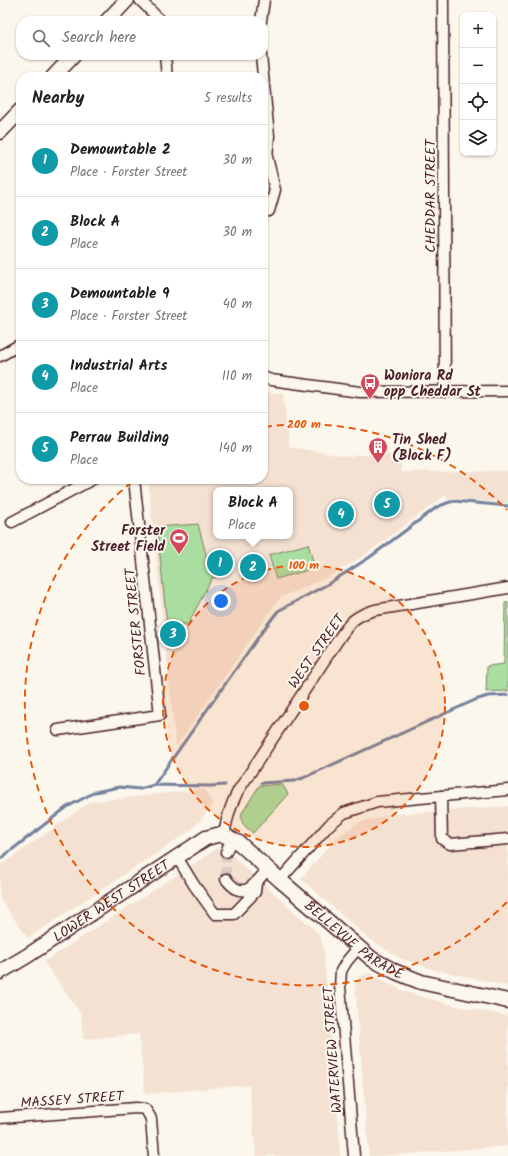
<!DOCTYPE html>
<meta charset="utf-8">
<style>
body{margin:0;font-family:Kalam,sans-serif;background:#f2f2f2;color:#202124}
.controls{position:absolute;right:12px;top:12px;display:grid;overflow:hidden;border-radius:8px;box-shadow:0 1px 3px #0004}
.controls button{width:36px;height:36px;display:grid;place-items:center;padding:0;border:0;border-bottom:1px solid #e0e0e0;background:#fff;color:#202124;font:20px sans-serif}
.you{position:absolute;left:221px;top:601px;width:14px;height:14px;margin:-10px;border:3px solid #fff;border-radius:50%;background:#1a73e8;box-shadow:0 0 0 6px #1a73e833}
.badge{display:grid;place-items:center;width:26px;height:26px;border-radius:50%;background:#0b8043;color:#fff;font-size:13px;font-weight:700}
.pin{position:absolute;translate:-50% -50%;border:2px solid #fff;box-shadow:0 1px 4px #0006}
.popup{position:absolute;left:213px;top:487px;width:80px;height:52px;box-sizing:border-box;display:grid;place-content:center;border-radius:8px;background:#fff;filter:drop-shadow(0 1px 3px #0005);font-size:13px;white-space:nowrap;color:#757577}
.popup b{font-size:15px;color:#202124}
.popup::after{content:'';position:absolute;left:50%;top:100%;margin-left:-8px;border:8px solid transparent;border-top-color:#fff}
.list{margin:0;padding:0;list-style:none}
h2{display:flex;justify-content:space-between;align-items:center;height:52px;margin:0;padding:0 16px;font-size:17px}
h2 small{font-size:13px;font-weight:400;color:#757577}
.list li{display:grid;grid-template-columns:26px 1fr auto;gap:12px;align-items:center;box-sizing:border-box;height:72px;padding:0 16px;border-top:1px solid #e0e0e0}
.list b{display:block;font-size:15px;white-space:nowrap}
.list p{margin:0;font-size:13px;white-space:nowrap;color:#757577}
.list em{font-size:13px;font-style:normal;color:#757577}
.icon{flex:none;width:22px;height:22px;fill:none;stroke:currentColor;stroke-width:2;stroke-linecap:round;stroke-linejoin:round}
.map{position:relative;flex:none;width:508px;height:1156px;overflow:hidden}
.search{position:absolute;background:#fff;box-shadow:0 1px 3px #0004;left:16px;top:16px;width:252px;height:44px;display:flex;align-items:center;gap:10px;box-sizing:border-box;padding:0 14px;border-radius:16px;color:#757577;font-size:15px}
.panel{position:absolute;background:#fff;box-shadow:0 1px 3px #0004;left:16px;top:72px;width:252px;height:412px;border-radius:16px}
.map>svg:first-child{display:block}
</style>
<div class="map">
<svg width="508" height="1156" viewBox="0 0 508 1156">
<rect width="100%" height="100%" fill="#fbf7ec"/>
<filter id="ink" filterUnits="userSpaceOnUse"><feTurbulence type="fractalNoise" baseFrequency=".025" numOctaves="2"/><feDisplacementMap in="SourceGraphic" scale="8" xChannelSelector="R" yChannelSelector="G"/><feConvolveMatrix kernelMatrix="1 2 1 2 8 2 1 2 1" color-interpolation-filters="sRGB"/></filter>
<g filter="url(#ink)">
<!-- built -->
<g fill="#f4e1d2" fill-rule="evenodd">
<path d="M263,392L283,394L289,447L352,457V455H401V472L508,471V503L455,499L445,500L448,498L446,495L362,557L328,577L281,597L275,604L176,747L148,479H263ZM216,490H290V536H216Z"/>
<path d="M204,789L213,805L197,824L190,831L28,938L0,899V866L90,802Z"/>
<path d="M508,806V986L432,969L400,958L368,938L301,879L335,839L360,822L395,814Z"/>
<path d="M218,848L228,852L318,933L323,945L337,1103L340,1156H256L249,1085L145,1094L139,1034L83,1039L81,1014L44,962Z"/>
<path d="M369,973L389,984L409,993L455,1006L508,1016V1146L381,1156H369L355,985L358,977Z"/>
</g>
<!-- green -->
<g fill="#a9dea0" stroke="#7a7e66">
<path d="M198,524L211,574L224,569L225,574L212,578L188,624L167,625L157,527Z"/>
<path d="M308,544L315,568L276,579L269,555Z"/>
<path d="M508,602V691L486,692L487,666L504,664L505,603Z"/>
<path d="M282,784L288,794L253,833C246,827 239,823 242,813L259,786Z"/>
</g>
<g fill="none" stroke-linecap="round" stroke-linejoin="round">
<!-- stream -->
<g stroke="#73819e" stroke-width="3">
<path d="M261,783L294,781L303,778L475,700L488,696L508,695"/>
<path d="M154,785L264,629L278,611L328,584L370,557L437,507L447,503L454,501L508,506"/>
<path d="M0,859L67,807L95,792L119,787L140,789L154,785L210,786L225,785"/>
</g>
<!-- street-tunnel -->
<path stroke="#d8ccc5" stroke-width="10" stroke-dasharray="10 5" stroke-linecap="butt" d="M226,852V879"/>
<defs>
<g id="street">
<path d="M140,0L161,21"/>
<path d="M443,0L445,392"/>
<path d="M261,21L264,0"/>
<path d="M165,55L167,77"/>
<path d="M261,55L269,136L267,157L275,190L269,211"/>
<path d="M0,356L21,344"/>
<path d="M263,377L271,380L360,392L508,391"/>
<path d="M12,522L93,479"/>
<path d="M58,730L160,715L134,479"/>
<path d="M441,796L442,839L450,844L508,839"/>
<path d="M224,835C227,818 230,806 238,791L338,640C350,622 354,616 375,610L508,588"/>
<path d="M226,852L232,838"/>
<path d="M177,857L194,885L215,914H234L255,892L256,882"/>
<path d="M226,879C244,903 254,884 268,869"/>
<path d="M280,880L329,825L344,813L377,802L508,790"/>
<path d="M0,1118L136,1108L145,1109L149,1115L151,1119L154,1156"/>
<path d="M354,1156L340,986L341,971L347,961L358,948"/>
</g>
<g id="secondary">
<path d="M107,21L127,0"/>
<path d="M53,77L74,55"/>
<path d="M0,132L21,110"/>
<path id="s1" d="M0,972L27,956L206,838L217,835H224L239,843L280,880L372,959L396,972L421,982L508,1001"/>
</g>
</defs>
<!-- street casing -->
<use href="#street" stroke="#4a1f2b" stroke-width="13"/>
<!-- secondary casing -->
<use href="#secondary" stroke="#4a1f2b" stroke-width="17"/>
<!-- street -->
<use href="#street" stroke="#fbf7ec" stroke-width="10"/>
<!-- secondary -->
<use href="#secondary" stroke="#fbf7ec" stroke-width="14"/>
</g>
</g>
<!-- distance rings -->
<circle cx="304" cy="706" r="141" fill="#e8590c" fill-opacity=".12"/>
<g fill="none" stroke="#e8590c" stroke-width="2" stroke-dasharray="7 5">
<circle cx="304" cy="706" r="141"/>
<path d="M507 902A282 282 0 1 1 136 479M265 427A282 282 0 0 1 507 510"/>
</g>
<!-- icons -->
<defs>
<symbol id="bus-pin" viewBox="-11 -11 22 30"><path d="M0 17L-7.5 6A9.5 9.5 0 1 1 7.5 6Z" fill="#d1495b" stroke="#fbf7ec"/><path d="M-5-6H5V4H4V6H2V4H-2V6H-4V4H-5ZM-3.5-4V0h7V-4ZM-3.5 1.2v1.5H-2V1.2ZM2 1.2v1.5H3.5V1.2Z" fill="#fff"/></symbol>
<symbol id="building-pin" viewBox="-11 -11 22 30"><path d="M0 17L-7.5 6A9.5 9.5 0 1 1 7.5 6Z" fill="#d1495b" stroke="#fbf7ec"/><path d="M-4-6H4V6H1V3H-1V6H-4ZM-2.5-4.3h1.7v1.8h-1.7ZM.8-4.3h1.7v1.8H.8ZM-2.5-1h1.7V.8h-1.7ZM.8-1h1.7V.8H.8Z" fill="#fff"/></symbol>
<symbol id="stadium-pin" viewBox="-11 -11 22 30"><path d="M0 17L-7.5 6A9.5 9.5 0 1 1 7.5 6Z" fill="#d1495b" stroke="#fbf7ec"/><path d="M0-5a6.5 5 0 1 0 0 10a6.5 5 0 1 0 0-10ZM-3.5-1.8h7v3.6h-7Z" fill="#fff"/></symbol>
</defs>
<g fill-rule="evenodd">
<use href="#bus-pin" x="359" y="372" width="22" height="30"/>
<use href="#building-pin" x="367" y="436" width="22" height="30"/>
<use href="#stadium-pin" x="168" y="527" width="22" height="30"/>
</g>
<g text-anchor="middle" stroke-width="4" stroke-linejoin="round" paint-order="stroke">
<!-- street labels -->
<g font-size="14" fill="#4a1f2b" stroke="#fbf7ec">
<text transform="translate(430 196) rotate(-90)" y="5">CHEDDAR STREET</text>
<text transform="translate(135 622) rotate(-96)" y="5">FORSTER STREET</text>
<text transform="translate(316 651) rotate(-55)" y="5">WEST STREET</text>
<text dy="5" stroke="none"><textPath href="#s1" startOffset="132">LOWER WEST STREET</textPath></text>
<text dy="5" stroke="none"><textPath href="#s1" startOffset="432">BELLEVUE PARADE</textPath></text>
<text transform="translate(332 1050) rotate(-94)" y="5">WATERVIEW STREET</text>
<text transform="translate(72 1099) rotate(-4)" y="5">MASSEY STREET</text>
</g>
<!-- poi labels -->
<g font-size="14" font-weight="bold" fill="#4a1f2b" stroke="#fbf7ec" text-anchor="start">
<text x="384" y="380">Woniora Rd<tspan x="384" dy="16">opp Cheddar St</tspan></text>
<text x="392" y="444">Tin Shed<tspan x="392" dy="16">(Block F)</tspan></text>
<text x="165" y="535" text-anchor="end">Forster<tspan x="165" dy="16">Street Field</tspan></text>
</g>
</g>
<circle cx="304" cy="706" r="6" fill="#e8590c" stroke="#fbf7ec" stroke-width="2"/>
<g font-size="12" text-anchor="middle" font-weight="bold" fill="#e8590c" stroke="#fbf7ec" stroke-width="4" stroke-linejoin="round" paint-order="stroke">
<text x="304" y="428">200 m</text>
<text x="304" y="569">100 m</text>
</g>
</svg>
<div class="controls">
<button>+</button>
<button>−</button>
<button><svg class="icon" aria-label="locate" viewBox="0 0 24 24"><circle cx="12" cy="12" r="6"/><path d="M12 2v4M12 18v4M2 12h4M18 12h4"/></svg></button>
<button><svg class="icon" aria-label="layers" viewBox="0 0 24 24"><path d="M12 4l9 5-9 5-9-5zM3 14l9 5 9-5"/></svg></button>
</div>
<div class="you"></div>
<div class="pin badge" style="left:220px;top:563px;background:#0f9aa8">1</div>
<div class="pin badge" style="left:253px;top:567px;background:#0f9aa8">2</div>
<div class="popup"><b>Block A</b>Place</div>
<div class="pin badge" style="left:173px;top:634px;background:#0f9aa8">3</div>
<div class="pin badge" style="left:341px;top:514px;background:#0f9aa8">4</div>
<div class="pin badge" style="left:387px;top:504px;background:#0f9aa8">5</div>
<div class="search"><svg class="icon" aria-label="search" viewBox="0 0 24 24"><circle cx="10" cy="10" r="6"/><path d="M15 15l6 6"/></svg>Search here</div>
<section class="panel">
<h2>Nearby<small>5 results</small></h2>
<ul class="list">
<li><span class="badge" style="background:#0f9aa8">1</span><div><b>Demountable 2</b><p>Place · Forster Street</p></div><em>30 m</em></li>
<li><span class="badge" style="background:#0f9aa8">2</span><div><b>Block A</b><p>Place</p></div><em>30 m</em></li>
<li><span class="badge" style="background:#0f9aa8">3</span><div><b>Demountable 9</b><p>Place · Forster Street</p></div><em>40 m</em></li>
<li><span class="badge" style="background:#0f9aa8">4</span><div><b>Industrial Arts</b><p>Place</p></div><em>110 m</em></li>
<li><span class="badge" style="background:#0f9aa8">5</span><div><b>Perrau Building</b><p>Place</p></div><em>140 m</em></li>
</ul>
</section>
</div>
